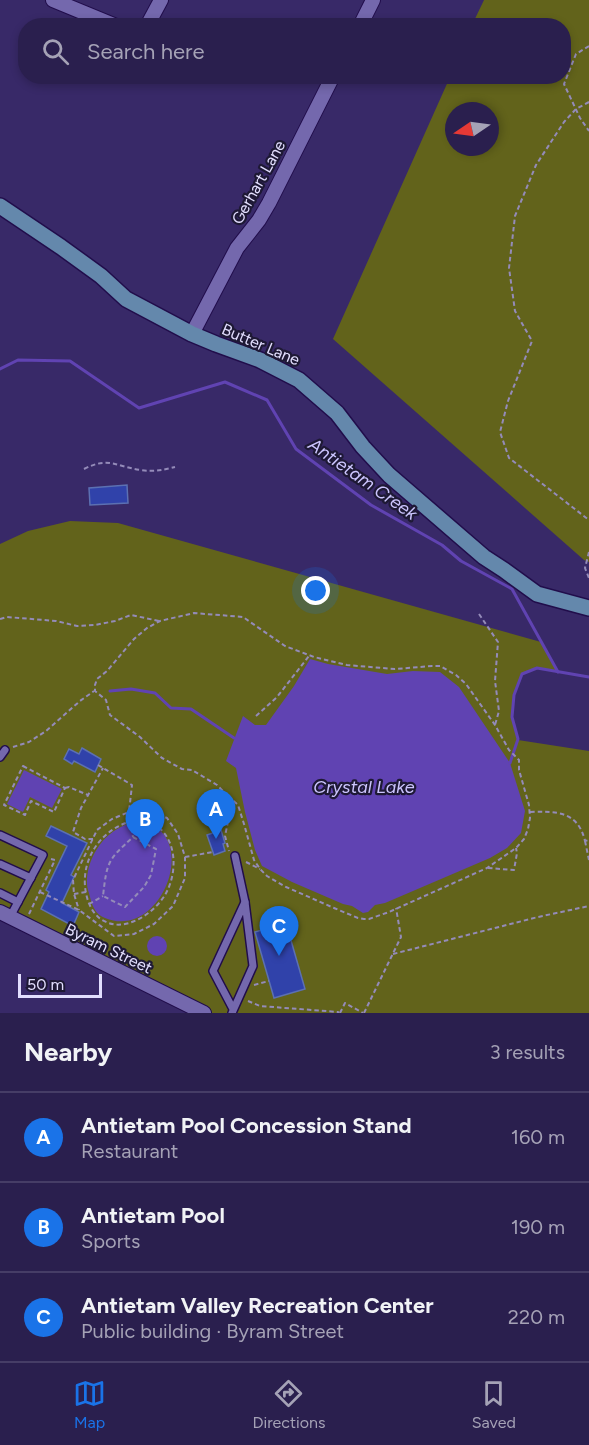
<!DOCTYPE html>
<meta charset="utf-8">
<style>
body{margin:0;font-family:Figtree,sans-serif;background:#322755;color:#f1f3f6}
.compass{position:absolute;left:445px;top:102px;width:54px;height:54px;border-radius:50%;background:#2a1f4e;box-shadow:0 3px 9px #0003;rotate:257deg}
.scale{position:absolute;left:18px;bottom:15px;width:84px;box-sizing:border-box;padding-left:6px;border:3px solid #e2defe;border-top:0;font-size:16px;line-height:21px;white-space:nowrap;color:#e2defe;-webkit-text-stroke:4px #1e1935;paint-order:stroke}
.you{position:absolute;left:316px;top:591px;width:21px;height:21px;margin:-15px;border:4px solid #fff;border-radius:50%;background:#1a73e8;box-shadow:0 0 0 9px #1a73e833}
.badge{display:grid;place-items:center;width:39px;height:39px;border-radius:50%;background:#1a73e8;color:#fff;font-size:20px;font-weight:700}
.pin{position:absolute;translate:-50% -50px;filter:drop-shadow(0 2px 3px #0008)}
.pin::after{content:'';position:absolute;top:32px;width:21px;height:18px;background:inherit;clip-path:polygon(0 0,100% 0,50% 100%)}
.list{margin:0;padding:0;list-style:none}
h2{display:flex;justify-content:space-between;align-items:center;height:78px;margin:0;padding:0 24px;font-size:26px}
h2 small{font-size:20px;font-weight:400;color:#a5a2b6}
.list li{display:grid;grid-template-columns:39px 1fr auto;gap:18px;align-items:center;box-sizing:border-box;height:90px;padding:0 24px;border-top:2px solid #463d66}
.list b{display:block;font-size:22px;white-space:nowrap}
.list p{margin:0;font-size:20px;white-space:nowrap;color:#a5a2b6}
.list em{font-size:20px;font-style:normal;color:#a5a2b6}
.icon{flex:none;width:33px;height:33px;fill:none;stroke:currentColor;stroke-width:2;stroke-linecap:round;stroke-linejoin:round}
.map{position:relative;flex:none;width:589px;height:1013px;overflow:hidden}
.search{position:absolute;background:#2a1f4e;box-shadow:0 3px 9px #0003;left:18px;right:18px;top:18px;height:66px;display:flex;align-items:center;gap:15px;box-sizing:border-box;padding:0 21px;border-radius:24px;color:#a5a2b6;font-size:22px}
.sheet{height:348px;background:#2a1f4e}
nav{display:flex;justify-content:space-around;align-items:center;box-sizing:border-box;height:84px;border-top:2px solid #463d66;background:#2a1f4e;font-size:16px;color:#a5a2b6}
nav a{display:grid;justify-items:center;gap:3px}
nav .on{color:#1a73e8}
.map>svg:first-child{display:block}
</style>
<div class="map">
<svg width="589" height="1013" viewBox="0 0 589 1013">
<rect width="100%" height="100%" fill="#382968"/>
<!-- green -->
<g fill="#62631b" fill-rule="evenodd">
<path d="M484,0H589V562L584,560L333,339L450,77L564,76V26L472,25ZM454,111H490V147H454Z"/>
<path d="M70,521L118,523L541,642L558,672L537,668L522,674L514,695L512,717L518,740L589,751V1013H204L0,912V544L28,531Z"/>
</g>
<!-- water -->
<g fill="#6043b2">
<path d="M310,659L328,664L387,674L413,671L440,672L459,687L510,763L525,811L521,833L507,848L490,858L385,903L375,905L368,912L363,913L352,906L343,904L292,882L262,866L255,850L245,812L236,768L226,761L243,716L255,725H266L294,686Z"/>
<path d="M24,770L62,789L52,808L30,797L23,812L7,804Z"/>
<path d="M138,822C143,823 148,823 152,825C197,847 158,940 105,918C96,915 92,906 90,897C89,893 87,888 87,884C86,860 102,834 125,825C129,824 134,823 138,822Z"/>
<circle cx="157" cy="946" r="10"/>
</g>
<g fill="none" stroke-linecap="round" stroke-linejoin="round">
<!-- stream -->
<g stroke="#6043b2" stroke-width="3">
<path d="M0,369L18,360L70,361L139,408L225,382L267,400L296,449L371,505L442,545L461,561L512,589L558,672"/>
<path d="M110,691L131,689L155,693L171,708L191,709L234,738"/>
<path d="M510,763L518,739L512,717L514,695L522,674L537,668L589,677"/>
</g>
</g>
<!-- building -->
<g fill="#3042aa" stroke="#5c70b2" stroke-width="1.5">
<path d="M127,485L128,503L90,505L89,488Z"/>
<path d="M82,748L101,759L95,772L74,761L72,764L64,759L69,749L79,754Z"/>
<path d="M51,826L87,843L71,875L74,877L62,903L79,912L73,926L41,909L49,892L46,890L67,846L46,836Z"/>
<path d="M221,830L225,843L223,844L225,851L214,855L207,835Z"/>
<path d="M286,923L305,989L274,998L255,932Z"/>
</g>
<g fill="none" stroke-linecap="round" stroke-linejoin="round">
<defs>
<g id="lane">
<path d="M0,757L5,750"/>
<path d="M0,835L43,855L10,917"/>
<path d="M235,856L245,902"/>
<path d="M0,864L31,878"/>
<path d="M0,893L18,902"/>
<path d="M232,1013L253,966L245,902L213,971L233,1009"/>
</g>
<g id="street">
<path d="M53,0L116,26"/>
<path d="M147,26L161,0"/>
<path d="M360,26L373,0"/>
<path d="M192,334L237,248L259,220L269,203L333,76"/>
<path d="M0,912L204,1013"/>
</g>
<path id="secondary" d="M0,206L61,247L101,276L126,299L192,334L216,344L260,360L299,380L337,413L363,447L389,475L484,557L504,570L537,594L589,608"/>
</defs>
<!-- lane casing -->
<use href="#lane" stroke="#210d4b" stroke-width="10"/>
<!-- street casing -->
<use href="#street" stroke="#210d4b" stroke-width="16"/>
<!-- secondary casing -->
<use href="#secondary" stroke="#210d4b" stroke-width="18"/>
<!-- path -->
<g stroke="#948bb9" stroke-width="2" stroke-dasharray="4.5 3" stroke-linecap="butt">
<path d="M589,46L576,54L564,84L580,118L589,131"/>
<path d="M589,102L576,109L564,122L536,165L515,216L509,268L515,311L532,341L508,401L500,432L509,458L589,520"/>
<path d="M84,469C109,456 117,467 141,470C153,472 163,470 175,467"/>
<path d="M589,552L585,568L589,578"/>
<path d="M479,614L498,642L495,681L499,711L495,725"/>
<path d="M0,619L7,617L56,621L77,626L95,625L115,621L131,615L159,621"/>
<path d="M256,716L277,697L309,656"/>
<path d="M13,747L29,742L46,731L80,701L94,691"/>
<path d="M98,765L132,785L129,812L133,837"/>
<path d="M23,766L65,788L54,812L31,801L25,815L4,805Z"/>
<path d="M65,788L69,787L88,795"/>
<path d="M228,796L238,805L244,824L254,860L260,869L267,876L286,887L334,908L358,918L364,919H369L389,912L487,868L516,848L524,839L528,829L530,818L529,805L519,770V760L509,750L495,725L466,684L456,675L440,666H432L395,669L347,665L314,657L285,646L243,617L194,613L160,621L147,628L134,639L107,671L97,679L95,685V691L106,700L110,715L140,737L162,758L182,769L192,770L217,785L228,796L230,812L225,836L229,851"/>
<path d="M530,812C556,811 578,811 585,841L589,840"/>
<path d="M138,820C176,823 181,868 165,895C157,908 143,919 129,923C119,926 111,925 102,920C93,914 88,904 86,893C79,859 103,825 138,820Z"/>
<path d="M133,837L156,849L151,875L144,887L125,907L103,896C107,861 108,860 133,837Z"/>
<path d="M93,839H85L73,832L81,808L103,768"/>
<path d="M585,841L589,860"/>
<path d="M185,857L213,852"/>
<path d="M246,862L260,869"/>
<path d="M488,868L514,870L517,853L516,848"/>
<path d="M40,892L79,910L114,936L134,934L154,924L173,906L185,878V857L178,834L167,818L145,809L129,812L112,819L97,830L73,880L74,894L79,910"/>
<path d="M74,894L86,892"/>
<path d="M89,904L103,896"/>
<path d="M29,914L55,860L51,859"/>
<path d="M393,954L538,917L589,906"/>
<path d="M254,985L269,981"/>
<path d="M248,1001L260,1006L338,1012L339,1013"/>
<path d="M340,1013L345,1003L363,1013"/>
<path d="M364,1013L401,937L396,908"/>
</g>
<!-- lane -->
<use href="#lane" stroke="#7468ad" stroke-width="7"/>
<!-- street -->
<use href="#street" stroke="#7468ad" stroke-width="14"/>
<!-- secondary -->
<use href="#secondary" stroke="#6488ac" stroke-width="15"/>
</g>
<g text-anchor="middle" stroke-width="4.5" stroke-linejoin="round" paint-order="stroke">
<!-- street labels -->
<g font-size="16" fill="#e2defe" stroke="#1e1935">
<text transform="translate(258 182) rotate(-61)" y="6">Gerhart Lane</text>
<text transform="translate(261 344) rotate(23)" y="6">Butter Lane</text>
<text transform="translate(109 948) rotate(26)" y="6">Byram Street</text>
</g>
<!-- water labels -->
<g font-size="18" font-style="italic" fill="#ccc5fe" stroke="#1e1935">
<text transform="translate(363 479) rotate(35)" y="6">Antietam Creek</text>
<text x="364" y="793">Crystal Lake</text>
</g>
</g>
</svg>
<svg class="compass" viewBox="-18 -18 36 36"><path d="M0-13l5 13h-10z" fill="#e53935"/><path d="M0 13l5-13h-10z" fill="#a5a2b6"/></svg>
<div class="scale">50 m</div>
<div class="you"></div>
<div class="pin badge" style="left:216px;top:839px">A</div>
<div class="pin badge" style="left:145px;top:849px">B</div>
<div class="pin badge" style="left:279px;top:956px">C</div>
<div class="search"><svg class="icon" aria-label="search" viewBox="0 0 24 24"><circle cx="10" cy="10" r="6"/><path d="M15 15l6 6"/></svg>Search here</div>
</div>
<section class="sheet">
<h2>Nearby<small>3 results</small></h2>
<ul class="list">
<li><span class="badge">A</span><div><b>Antietam Pool Concession Stand</b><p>Restaurant</p></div><em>160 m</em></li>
<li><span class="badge">B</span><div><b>Antietam Pool</b><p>Sports</p></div><em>190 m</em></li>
<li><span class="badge">C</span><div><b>Antietam Valley Recreation Center</b><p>Public building · Byram Street</p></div><em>220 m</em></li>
</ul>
</section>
<nav>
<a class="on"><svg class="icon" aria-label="map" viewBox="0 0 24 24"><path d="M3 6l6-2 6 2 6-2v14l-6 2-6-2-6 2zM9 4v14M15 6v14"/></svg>Map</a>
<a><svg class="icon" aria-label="directions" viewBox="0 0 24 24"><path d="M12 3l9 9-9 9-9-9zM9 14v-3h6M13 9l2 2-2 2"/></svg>Directions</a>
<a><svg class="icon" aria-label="saved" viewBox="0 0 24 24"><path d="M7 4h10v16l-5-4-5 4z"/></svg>Saved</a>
</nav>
